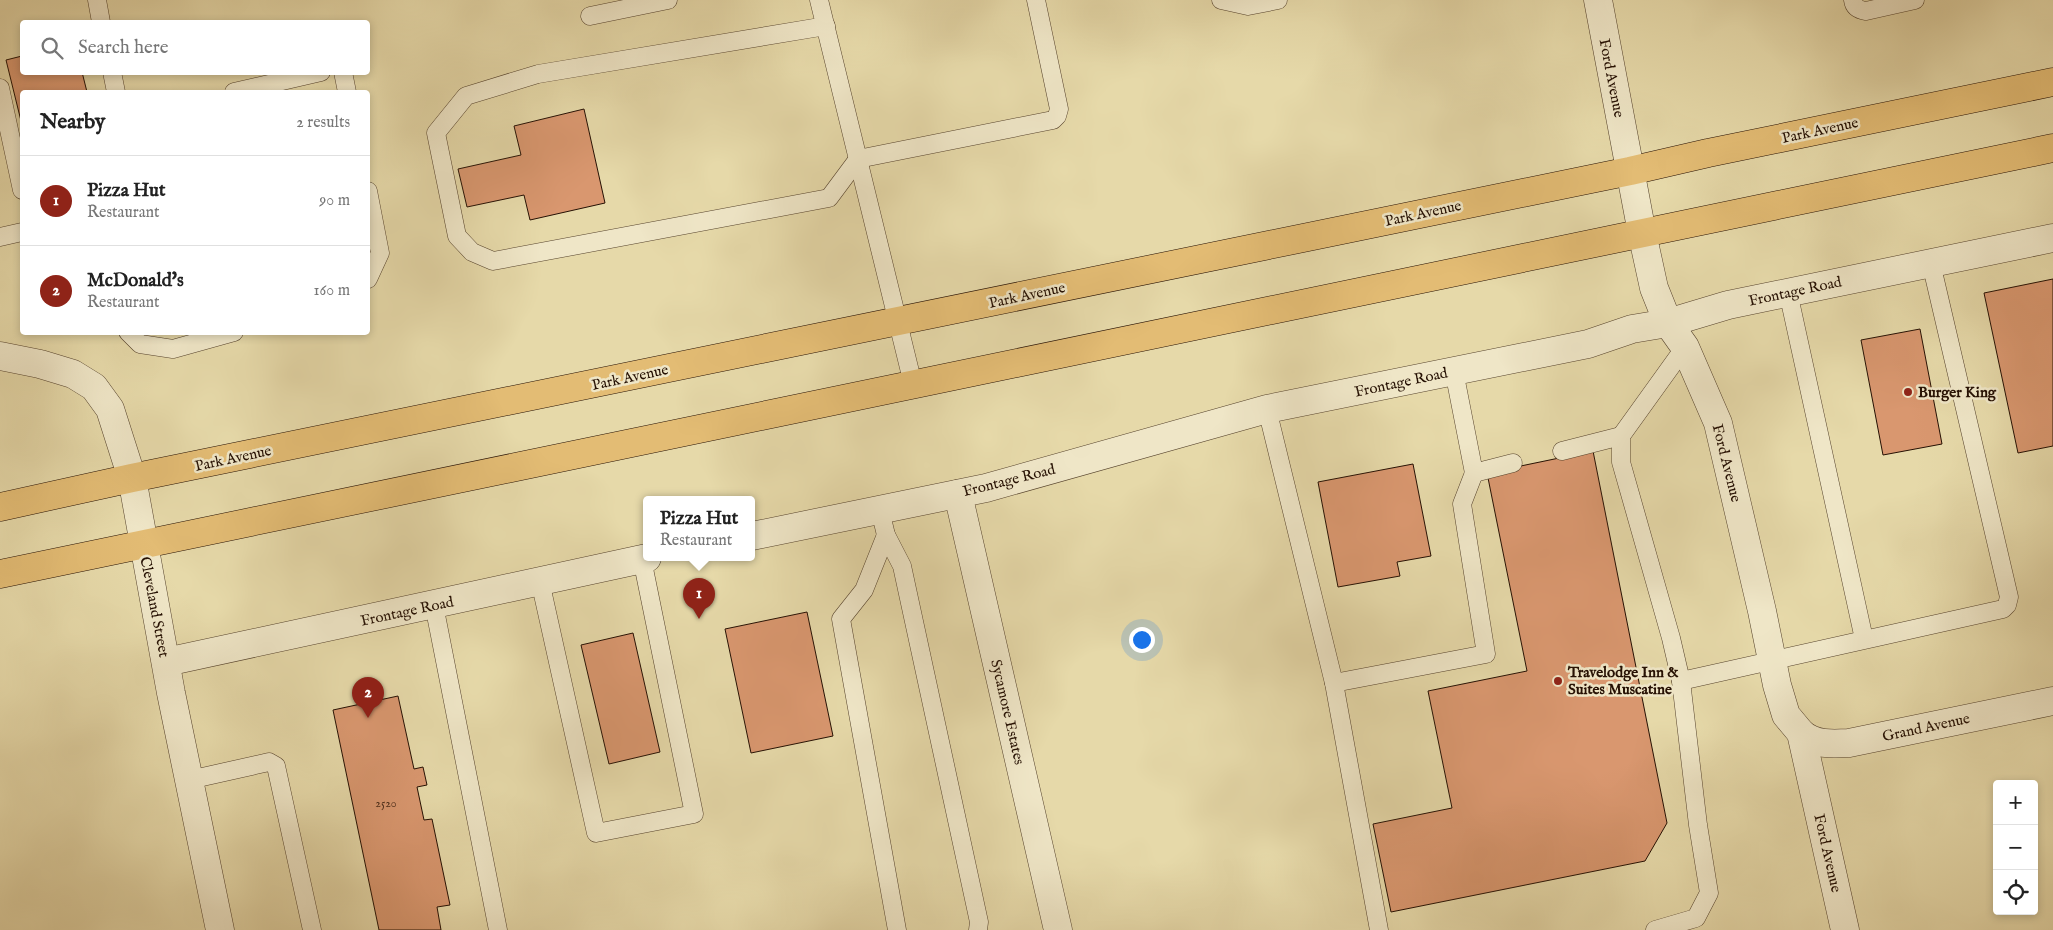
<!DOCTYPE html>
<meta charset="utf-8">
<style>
body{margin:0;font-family:"IM FELL English",serif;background:#f2f2f2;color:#222}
.controls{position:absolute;right:15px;bottom:15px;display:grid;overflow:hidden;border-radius:5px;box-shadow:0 2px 8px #0003}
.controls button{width:45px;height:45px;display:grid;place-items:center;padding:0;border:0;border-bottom:1px solid #e0e0e0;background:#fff;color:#222;font:25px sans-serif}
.you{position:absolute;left:1141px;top:639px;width:18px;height:18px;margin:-12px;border:4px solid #fff;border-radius:50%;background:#1a73e8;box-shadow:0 0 0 8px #1a73e833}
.badge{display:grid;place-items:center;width:32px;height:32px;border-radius:50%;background:#8f2418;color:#fff;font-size:16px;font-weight:700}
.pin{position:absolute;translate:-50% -41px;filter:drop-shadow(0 1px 2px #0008)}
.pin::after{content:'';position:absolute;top:26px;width:18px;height:15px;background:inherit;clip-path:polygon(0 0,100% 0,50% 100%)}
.popup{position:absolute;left:643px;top:496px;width:112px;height:65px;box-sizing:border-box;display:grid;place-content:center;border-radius:5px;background:#fff;filter:drop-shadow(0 1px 4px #0005);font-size:16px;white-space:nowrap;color:#767676}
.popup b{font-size:19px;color:#222}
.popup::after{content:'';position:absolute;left:50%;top:100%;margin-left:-10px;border:10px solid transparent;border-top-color:#fff}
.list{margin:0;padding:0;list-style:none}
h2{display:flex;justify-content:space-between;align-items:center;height:65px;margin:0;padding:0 20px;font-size:21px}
h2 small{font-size:16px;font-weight:400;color:#767676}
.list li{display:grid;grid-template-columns:32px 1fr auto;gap:15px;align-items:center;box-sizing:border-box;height:90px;padding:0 20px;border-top:1px solid #e0e0e0}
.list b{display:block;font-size:19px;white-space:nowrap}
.list p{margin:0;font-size:16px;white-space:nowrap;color:#767676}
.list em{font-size:16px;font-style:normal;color:#767676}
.icon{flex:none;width:28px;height:28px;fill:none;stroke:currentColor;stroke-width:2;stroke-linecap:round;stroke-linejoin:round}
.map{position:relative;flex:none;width:2053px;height:930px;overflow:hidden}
.search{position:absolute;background:#fff;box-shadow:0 2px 8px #0003;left:20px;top:20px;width:350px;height:55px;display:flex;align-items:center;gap:12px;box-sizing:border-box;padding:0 18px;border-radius:5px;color:#767676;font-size:19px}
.panel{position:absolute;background:#fff;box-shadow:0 2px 8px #0003;left:20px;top:90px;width:350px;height:245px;border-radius:5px}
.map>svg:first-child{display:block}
</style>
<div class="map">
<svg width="2053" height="930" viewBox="0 0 2053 930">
<rect width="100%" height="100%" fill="#e6d9a9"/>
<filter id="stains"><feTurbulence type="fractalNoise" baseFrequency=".004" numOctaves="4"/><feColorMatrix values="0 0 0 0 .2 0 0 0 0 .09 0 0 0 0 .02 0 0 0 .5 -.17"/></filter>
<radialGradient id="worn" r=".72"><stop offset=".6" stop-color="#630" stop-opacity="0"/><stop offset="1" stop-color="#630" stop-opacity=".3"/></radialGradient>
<!-- building -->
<g fill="#d9976f" stroke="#251003">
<path d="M22,56V72H82L87,92H22V125L6,60Z"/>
<path d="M584,109L605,203L530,220L524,195L467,207L458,169L521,155L514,126Z"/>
<path d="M2053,279V446L2018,453L1984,293Z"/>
<path d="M1920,329L1942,444L1883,455L1861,340Z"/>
<path d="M1593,451L1667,823L1645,861L1391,912L1373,824L1452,808L1428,691L1527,671L1487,473Z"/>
<path d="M1413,464L1431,556L1397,562L1400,576L1338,587L1318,482Z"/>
<path d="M807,612L833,736L751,753L725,629Z"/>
<path d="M633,633L660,752L609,764L581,645Z"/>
<path d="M398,696L414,769L423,767L427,785L417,787L424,820L432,819L450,905L437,907L441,930H379L333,710Z"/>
</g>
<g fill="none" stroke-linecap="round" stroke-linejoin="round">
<defs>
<g id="service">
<path d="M97,0L101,22"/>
<path d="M819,0L913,384"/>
<path d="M1221,0L1248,6L1278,0"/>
<path d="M1853,0C1854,8 1859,10 1866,11L1915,0"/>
<path d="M590,16L668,0"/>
<path d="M826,26L538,74L466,96L436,133L457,236L472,252L493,261L829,198L858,159L1053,120L1057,116L1059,109L1036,0"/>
<path d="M112,72L116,92"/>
<path d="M343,72L347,92"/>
<path d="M0,88L22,190"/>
<path d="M234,92L321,72"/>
<path d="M368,191L380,253L368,279"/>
<path d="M0,237L22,232"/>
<path d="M1788,292L1864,639"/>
<path d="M128,332L140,344L173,349L234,332"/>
<path d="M1454,371L1474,473L1513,463"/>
<path d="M1267,409L1334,683L1379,930"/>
<path d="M1562,451L1621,436"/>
<path d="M880,510L886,535L902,566L979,922L978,930"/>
<path d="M886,535L864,590L841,619L897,930"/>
<path d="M540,581L596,833L694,814L642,559"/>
<path d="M434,605L498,930"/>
<path d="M1681,681L1671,638L1621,462V436L1685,347"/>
<path d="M1334,683L1486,654L1462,504L1474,473"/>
<path d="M189,780L269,762L276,766L312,930"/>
<path d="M1655,930L1696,918L1709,893L1698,825L1681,681L2003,609L2007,605L2009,597L1931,263"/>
</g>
<g id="minor">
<path d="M1598,0L1642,233L1654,288L1668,323L1685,347L1718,423L1762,611L1777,685L1786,715L1801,733L1845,930"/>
<path d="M0,356L40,364L73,374L94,387L110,409L132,478L171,693L220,930"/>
<path d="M958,494L1058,930"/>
<path d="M752,536L986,488L1267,409L1588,344L1632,329L1668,323L1728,305L2053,238"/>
<path d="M166,662L647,558"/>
<path d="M1801,733C1814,745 1832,744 1849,743L2053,701"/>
</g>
<g id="primary">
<path d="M0,507L132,478L1630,171L1708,153L2053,82"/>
<path d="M0,574L2053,148"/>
</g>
</defs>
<!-- service casing -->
<use href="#service" stroke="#55422c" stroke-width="19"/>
<!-- minor casing -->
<use href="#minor" stroke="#55422c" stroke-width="29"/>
<!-- primary casing -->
<use href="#primary" stroke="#251003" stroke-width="29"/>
<!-- service -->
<use href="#service" stroke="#efe6c7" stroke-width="18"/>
<!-- minor -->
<use href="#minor" stroke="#efe6c7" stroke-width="28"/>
<!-- primary -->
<use href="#primary" stroke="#e3bc74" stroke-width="28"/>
</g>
<!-- markers -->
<g fill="#8f2418" stroke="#efe6c7" stroke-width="2">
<circle cx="1908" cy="392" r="5"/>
<circle cx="1558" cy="681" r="5"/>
</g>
<g text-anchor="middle" stroke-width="5" stroke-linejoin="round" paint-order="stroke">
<!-- number labels -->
<g font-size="12" fill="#52321e">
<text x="386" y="807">2520</text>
</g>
<!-- street labels -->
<g font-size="15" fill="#251003" stroke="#efe6c7">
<text transform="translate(1612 78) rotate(79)" y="5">Ford Avenue</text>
<text transform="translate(1820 130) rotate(-12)" y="5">Park Avenue</text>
<text transform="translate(1423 213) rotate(-12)" y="5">Park Avenue</text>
<text transform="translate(1795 291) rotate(-12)" y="5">Frontage Road</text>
<text transform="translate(1027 295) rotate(-12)" y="5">Park Avenue</text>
<text transform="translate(630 377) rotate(-12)" y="5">Park Avenue</text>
<text transform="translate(1401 382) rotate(-12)" y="5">Frontage Road</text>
<text transform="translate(233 458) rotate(-12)" y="5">Park Avenue</text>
<text transform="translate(1727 463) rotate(76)" y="5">Ford Avenue</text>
<text transform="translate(1009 480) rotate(-14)" y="5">Frontage Road</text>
<text transform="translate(155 607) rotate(79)" y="5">Cleveland Street</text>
<text transform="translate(407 611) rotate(-12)" y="5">Frontage Road</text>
<text transform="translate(1008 712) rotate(77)" y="5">Sycamore Estates</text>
<text transform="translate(1926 727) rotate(-12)" y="5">Grand Avenue</text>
<text transform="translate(1828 853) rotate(77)" y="5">Ford Avenue</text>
</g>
<!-- poi labels -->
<g font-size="15" font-weight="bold" fill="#251003" stroke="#efe6c7" text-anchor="start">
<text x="1918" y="397">Burger King</text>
<text x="1568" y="677">Travelodge Inn &amp;<tspan x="1568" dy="17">Suites Muscatine</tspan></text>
</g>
</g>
<rect width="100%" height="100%" filter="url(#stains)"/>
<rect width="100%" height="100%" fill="url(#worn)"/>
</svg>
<div class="controls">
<button>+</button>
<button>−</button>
<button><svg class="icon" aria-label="locate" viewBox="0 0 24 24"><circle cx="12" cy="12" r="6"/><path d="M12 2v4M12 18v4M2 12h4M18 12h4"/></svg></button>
</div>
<div class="you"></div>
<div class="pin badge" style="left:699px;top:619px">1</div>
<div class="popup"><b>Pizza Hut</b>Restaurant</div>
<div class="pin badge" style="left:368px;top:718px">2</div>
<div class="search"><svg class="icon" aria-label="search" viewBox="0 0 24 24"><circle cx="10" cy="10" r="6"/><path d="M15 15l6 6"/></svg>Search here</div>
<section class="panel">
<h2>Nearby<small>2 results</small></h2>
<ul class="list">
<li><span class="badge">1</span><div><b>Pizza Hut</b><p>Restaurant</p></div><em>90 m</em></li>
<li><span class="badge">2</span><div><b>McDonald's</b><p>Restaurant</p></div><em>160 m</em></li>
</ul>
</section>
</div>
